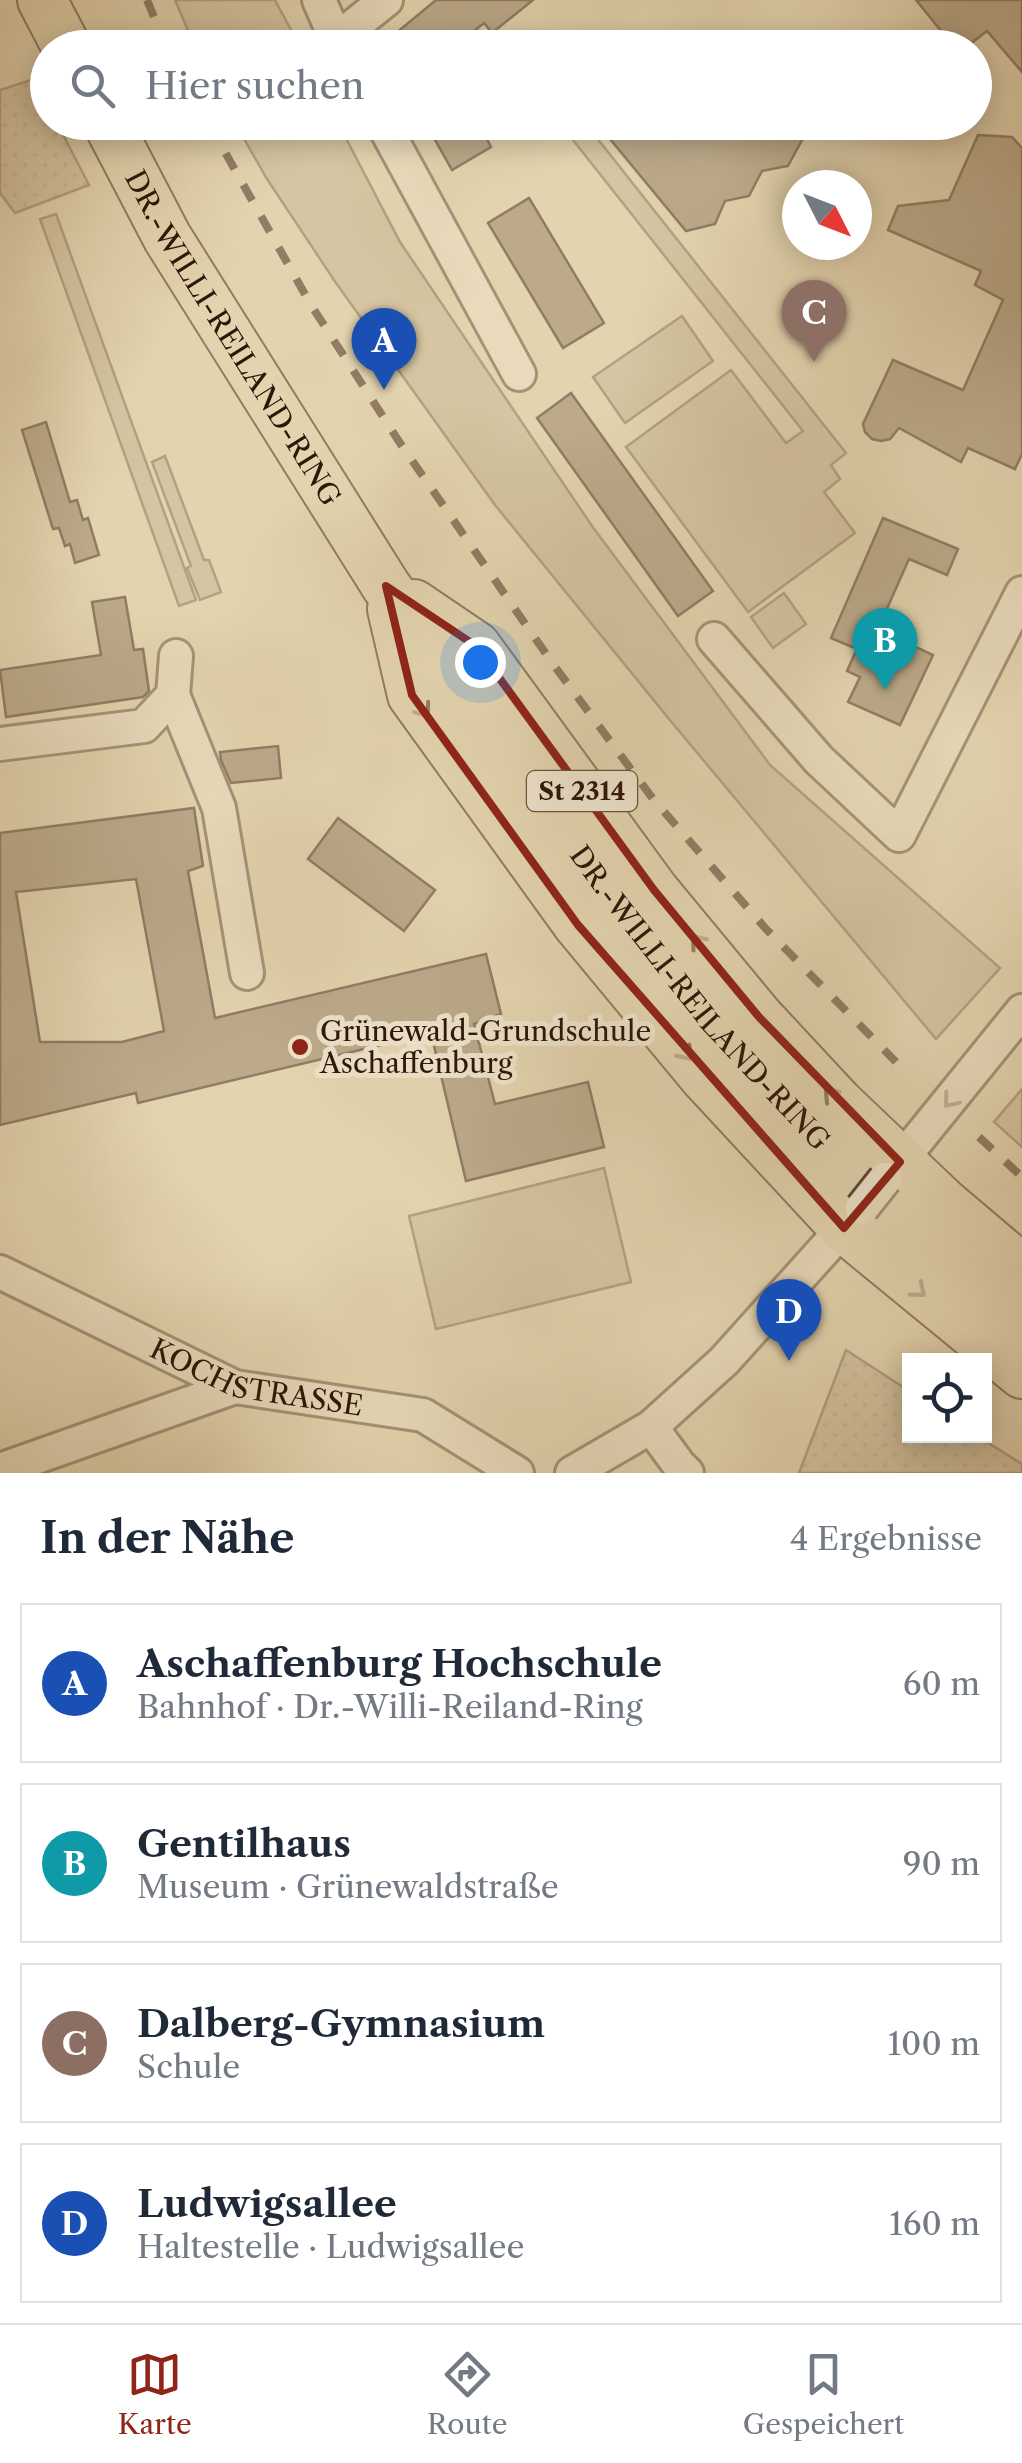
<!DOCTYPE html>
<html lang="de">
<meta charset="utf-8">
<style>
body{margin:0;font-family:"Libre Caslon Text",serif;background:#f6f6f7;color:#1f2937}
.controls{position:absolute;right:30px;bottom:30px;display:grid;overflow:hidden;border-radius:0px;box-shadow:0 5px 25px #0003}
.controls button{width:90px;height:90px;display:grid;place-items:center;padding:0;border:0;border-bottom:2px solid #e0e1e3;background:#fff;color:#1f2937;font:50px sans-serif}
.compass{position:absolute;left:782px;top:170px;width:90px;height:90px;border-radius:50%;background:#fff;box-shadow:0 5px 25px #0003;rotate:132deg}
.you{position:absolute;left:480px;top:662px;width:35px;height:35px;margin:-25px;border:8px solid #fff;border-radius:50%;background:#1a73e8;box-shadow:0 0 0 15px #1a73e833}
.badge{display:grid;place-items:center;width:65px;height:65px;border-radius:50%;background:#8f2418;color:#fff;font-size:32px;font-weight:700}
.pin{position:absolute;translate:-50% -82px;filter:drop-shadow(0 2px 5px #0008)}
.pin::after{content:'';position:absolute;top:52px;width:35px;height:30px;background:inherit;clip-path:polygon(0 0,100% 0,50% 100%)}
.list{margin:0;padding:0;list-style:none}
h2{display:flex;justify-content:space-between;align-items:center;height:130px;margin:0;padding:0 40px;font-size:42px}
h2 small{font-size:32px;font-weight:400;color:#747a83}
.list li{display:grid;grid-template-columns:65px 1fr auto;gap:30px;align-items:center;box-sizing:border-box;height:160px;margin:0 20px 20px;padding:0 20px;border:2px solid #e0e1e3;border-radius:0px}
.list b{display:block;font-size:38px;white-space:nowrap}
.list p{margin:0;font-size:32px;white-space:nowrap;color:#747a83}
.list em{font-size:32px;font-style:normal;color:#747a83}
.icon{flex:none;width:55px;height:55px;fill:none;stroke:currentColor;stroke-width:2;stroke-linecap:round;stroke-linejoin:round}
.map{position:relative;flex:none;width:1022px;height:1473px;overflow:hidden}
.search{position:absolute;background:#fff;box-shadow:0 5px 25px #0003;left:30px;right:30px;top:30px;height:110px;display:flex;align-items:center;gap:25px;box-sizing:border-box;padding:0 35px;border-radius:55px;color:#747a83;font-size:38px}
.sheet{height:850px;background:#fff}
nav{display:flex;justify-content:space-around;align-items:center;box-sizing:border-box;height:140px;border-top:2px solid #e0e1e3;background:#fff;font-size:28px;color:#747a83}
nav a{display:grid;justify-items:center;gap:5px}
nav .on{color:#8f2418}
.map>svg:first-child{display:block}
</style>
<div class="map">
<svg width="1022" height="1473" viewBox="0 0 1022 1473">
<defs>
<pattern id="park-dots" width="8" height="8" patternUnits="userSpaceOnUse" patternTransform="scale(2.5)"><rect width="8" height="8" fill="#c4b493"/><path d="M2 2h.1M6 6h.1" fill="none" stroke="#a99a7d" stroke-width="1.8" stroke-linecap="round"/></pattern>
</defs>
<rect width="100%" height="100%" fill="#e3d4af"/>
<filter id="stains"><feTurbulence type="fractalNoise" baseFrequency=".002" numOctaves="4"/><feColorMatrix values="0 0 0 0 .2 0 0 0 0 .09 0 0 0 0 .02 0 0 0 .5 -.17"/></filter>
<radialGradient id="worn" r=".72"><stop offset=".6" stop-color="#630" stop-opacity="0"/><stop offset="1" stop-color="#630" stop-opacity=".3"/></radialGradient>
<!-- grass -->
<g fill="#c4b493" stroke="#78644e" stroke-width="2.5">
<path d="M175,0H275L300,47H195Z"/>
<path d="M235,123H338L400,242L592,526L770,765L1000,968L936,1039L669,719L495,505L336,283L267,179Z"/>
<path d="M589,128L846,453L831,465L840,479L824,492L855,533L748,612L626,447L731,370L786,443L803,431L573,140Z"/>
<path d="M56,214L196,600L179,606L40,219Z"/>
<path d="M682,316L713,361L625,423L593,377Z"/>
<path d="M165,456L204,560H209L221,592L200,600L187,568L191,566L152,462Z"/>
<path d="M784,593L806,624L773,648L751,617Z"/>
<path d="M1022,1089V1147L994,1122Z"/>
<path d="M604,1168L631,1282L436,1329L409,1216Z"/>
</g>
<!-- park -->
<g fill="url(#park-dots)" stroke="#78644e" stroke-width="2.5">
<path d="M34,79L47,104L48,122L57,123L89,185L15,213L0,193V90Z"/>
<path d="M846,1350L909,1391L910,1436H977L1022,1464V1473H799Z"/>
</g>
<!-- building -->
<g fill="#8c785f" stroke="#2d1509" stroke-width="2.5" fill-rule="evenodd">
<path d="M436,0H533L492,33L484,23L453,48H378Z"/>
<path d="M916,0H1022V72L987,31L965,48H955Z"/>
<path d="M425,122H478L491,147L452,170Z"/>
<path d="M596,122H790L802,140L788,166L762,171L749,196L725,201L715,224L686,231Z"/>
<path d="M978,135L1012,137L1022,148V454L1015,469L968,448L961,462L899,428L890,439L881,441L872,439L865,432L863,424L893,360L963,390L1003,300L975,285L981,271L888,230L898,206L949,200Z"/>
<path d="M529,198L604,323L563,348L488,223Z"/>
<path d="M571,393L713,591L678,616L537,418Z"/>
<path d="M46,422L70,502L77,500L83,520L88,518L99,555L75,563L70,544L65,546L59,528L53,529L22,430Z"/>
<path d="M883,518L958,549L947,575L909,559L878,629L933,655L900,725L848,702L860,677L847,671L857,649L831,638Z"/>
<path d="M125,597L134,650L143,649L149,691L143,697L6,717L0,670L101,655L92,602Z"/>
<path d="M278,746L281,778L231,783L221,760L220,752Z"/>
<path d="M194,808L203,866L188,871L215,1018L486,954L501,1014L474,1024L495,1104L588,1082L604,1147L466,1181L431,1033L138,1103L136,1093L0,1125V833ZM136,879L164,1031L122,1042H40L16,892Z"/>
<path d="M338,818L435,890L404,931L308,859Z"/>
</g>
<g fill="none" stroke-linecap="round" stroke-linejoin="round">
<defs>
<g id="minor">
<path d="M319,0L340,48"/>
<path d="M336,40L386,0"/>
<path d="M382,122L519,374"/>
<path d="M714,639L819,760L899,835L1022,593"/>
<path d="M173,695L219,808L247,973"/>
<path d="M0,744L144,726L173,695L176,656"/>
<path d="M889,1175L1022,1011"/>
<path id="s1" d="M0,1272L235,1387L423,1415L517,1473"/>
<path d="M651,1427L679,1465L687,1473"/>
<path d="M0,1470L235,1387"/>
<path d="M572,1473L651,1427L724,1361L858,1212"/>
</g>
<g id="highway">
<path d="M42,0L67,48"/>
<path id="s2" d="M107,122L167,237L386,586L607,891L711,1024L827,1148L908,1224L1022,1320"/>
<path d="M414,604L476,646L654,890L759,1017L839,1103L943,1202L1022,1269"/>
<path d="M392,609L412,695L578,925L704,1077L844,1228L1022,1374"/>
</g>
</defs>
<!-- minor casing -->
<use href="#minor" stroke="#5a4532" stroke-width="38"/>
<!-- highway casing -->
<use href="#highway" stroke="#2d1509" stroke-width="52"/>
<!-- minor -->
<use href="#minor" stroke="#ede3cb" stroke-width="32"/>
<!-- highway -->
<use href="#highway" stroke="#e3d4af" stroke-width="48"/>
<!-- rail -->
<g stroke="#2d1509" stroke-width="8" stroke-dasharray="18 18" stroke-linecap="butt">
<path d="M147,0L167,48"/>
<path d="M208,122L311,305L400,443L553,664L653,799L766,929L896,1062"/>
<path d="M979,1137L1022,1177"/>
</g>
<defs>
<path id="minor-bridge" d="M862,1208L885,1179"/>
</defs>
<!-- minor-bridge casing -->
<use href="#minor-bridge" stroke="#5a4532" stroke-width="38" stroke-linecap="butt"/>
<!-- minor-bridge -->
<use href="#minor-bridge" stroke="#ede3cb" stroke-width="32"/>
</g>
<!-- one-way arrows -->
<defs><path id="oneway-chevron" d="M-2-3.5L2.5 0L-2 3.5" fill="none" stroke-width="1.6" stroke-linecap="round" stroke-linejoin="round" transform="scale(2.5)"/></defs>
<g stroke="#917e64">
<use href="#oneway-chevron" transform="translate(424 711) rotate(54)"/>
<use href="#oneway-chevron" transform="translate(697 941) rotate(-130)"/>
<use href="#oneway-chevron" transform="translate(686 1054) rotate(50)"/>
<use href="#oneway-chevron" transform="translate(830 1094) rotate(-133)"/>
<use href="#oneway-chevron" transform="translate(919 1291) rotate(40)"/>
</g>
<use stroke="#978674" href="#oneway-chevron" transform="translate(950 1101) rotate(129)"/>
<!-- marked area -->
<path d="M0 0H1022V1473H0ZM386,586L476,646L654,890L759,1017L900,1162L844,1228L578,925L412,695Z" fill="#e3d4af" fill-opacity=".55" fill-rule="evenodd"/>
<path fill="none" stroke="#8f2418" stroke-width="8" stroke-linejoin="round" d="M386,586L476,646L654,890L759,1017L900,1162L844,1228L578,925L412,695Z"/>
<!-- markers -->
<circle fill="#8f2418" stroke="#ede3cb" stroke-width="4" cx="300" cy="1047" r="10"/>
<g text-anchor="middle" stroke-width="10" stroke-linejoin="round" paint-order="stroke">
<!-- shield labels -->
<rect fill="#ede3cb" stroke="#675343" stroke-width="2.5" x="527" y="771" width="110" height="40" rx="8"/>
<g font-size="25" font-weight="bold" fill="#2d1509">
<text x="582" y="800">St 2314</text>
</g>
<!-- street labels -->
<g font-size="28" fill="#2d1509" stroke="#ede3cb">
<text dy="10" stroke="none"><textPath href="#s2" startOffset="250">DR.-WILLI-REILAND-RING</textPath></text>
<text dy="10" stroke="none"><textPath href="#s2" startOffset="1060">DR.-WILLI-REILAND-RING</textPath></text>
<text dy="10" stroke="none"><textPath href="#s1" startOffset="280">KOCHSTRASSE</textPath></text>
</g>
<!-- poi labels -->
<g font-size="28" fill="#2d1509" stroke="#ede3cb" text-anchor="start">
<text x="320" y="1041">Grünewald-Grundschule<tspan x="320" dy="32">Aschaffenburg</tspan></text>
</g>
</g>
<rect width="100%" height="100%" filter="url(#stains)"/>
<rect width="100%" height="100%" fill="url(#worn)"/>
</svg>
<div class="controls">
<button><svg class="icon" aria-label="locate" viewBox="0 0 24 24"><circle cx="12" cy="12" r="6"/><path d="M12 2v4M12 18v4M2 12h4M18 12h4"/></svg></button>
</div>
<svg class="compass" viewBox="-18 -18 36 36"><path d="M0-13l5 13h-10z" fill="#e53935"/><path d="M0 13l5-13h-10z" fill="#747a83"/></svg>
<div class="you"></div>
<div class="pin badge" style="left:384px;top:390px;background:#1a4fb4">A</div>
<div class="pin badge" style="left:885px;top:690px;background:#0f9aa8">B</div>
<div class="pin badge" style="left:814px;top:362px;background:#8d6e63">C</div>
<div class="pin badge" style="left:789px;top:1361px;background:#1a4fb4">D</div>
<div class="search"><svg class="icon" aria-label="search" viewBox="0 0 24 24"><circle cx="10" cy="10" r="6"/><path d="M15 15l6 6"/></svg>Hier suchen</div>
</div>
<section class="sheet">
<h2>In der Nähe<small>4 Ergebnisse</small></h2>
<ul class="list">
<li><span class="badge" style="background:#1a4fb4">A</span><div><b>Aschaffenburg Hochschule</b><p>Bahnhof · Dr.-Willi-Reiland-Ring</p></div><em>60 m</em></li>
<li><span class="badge" style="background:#0f9aa8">B</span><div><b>Gentilhaus</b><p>Museum · Grünewaldstraße</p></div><em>90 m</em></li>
<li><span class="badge" style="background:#8d6e63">C</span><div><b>Dalberg-Gymnasium</b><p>Schule</p></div><em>100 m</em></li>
<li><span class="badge" style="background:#1a4fb4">D</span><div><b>Ludwigsallee</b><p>Haltestelle · Ludwigsallee</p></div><em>160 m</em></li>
</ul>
</section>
<nav>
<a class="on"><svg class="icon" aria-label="map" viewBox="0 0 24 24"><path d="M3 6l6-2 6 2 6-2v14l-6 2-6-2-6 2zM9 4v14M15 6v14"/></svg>Karte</a>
<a><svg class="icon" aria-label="directions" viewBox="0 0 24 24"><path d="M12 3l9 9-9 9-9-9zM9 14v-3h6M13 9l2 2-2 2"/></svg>Route</a>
<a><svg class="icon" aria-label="saved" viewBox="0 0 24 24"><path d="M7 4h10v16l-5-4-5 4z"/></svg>Gespeichert</a>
</nav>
